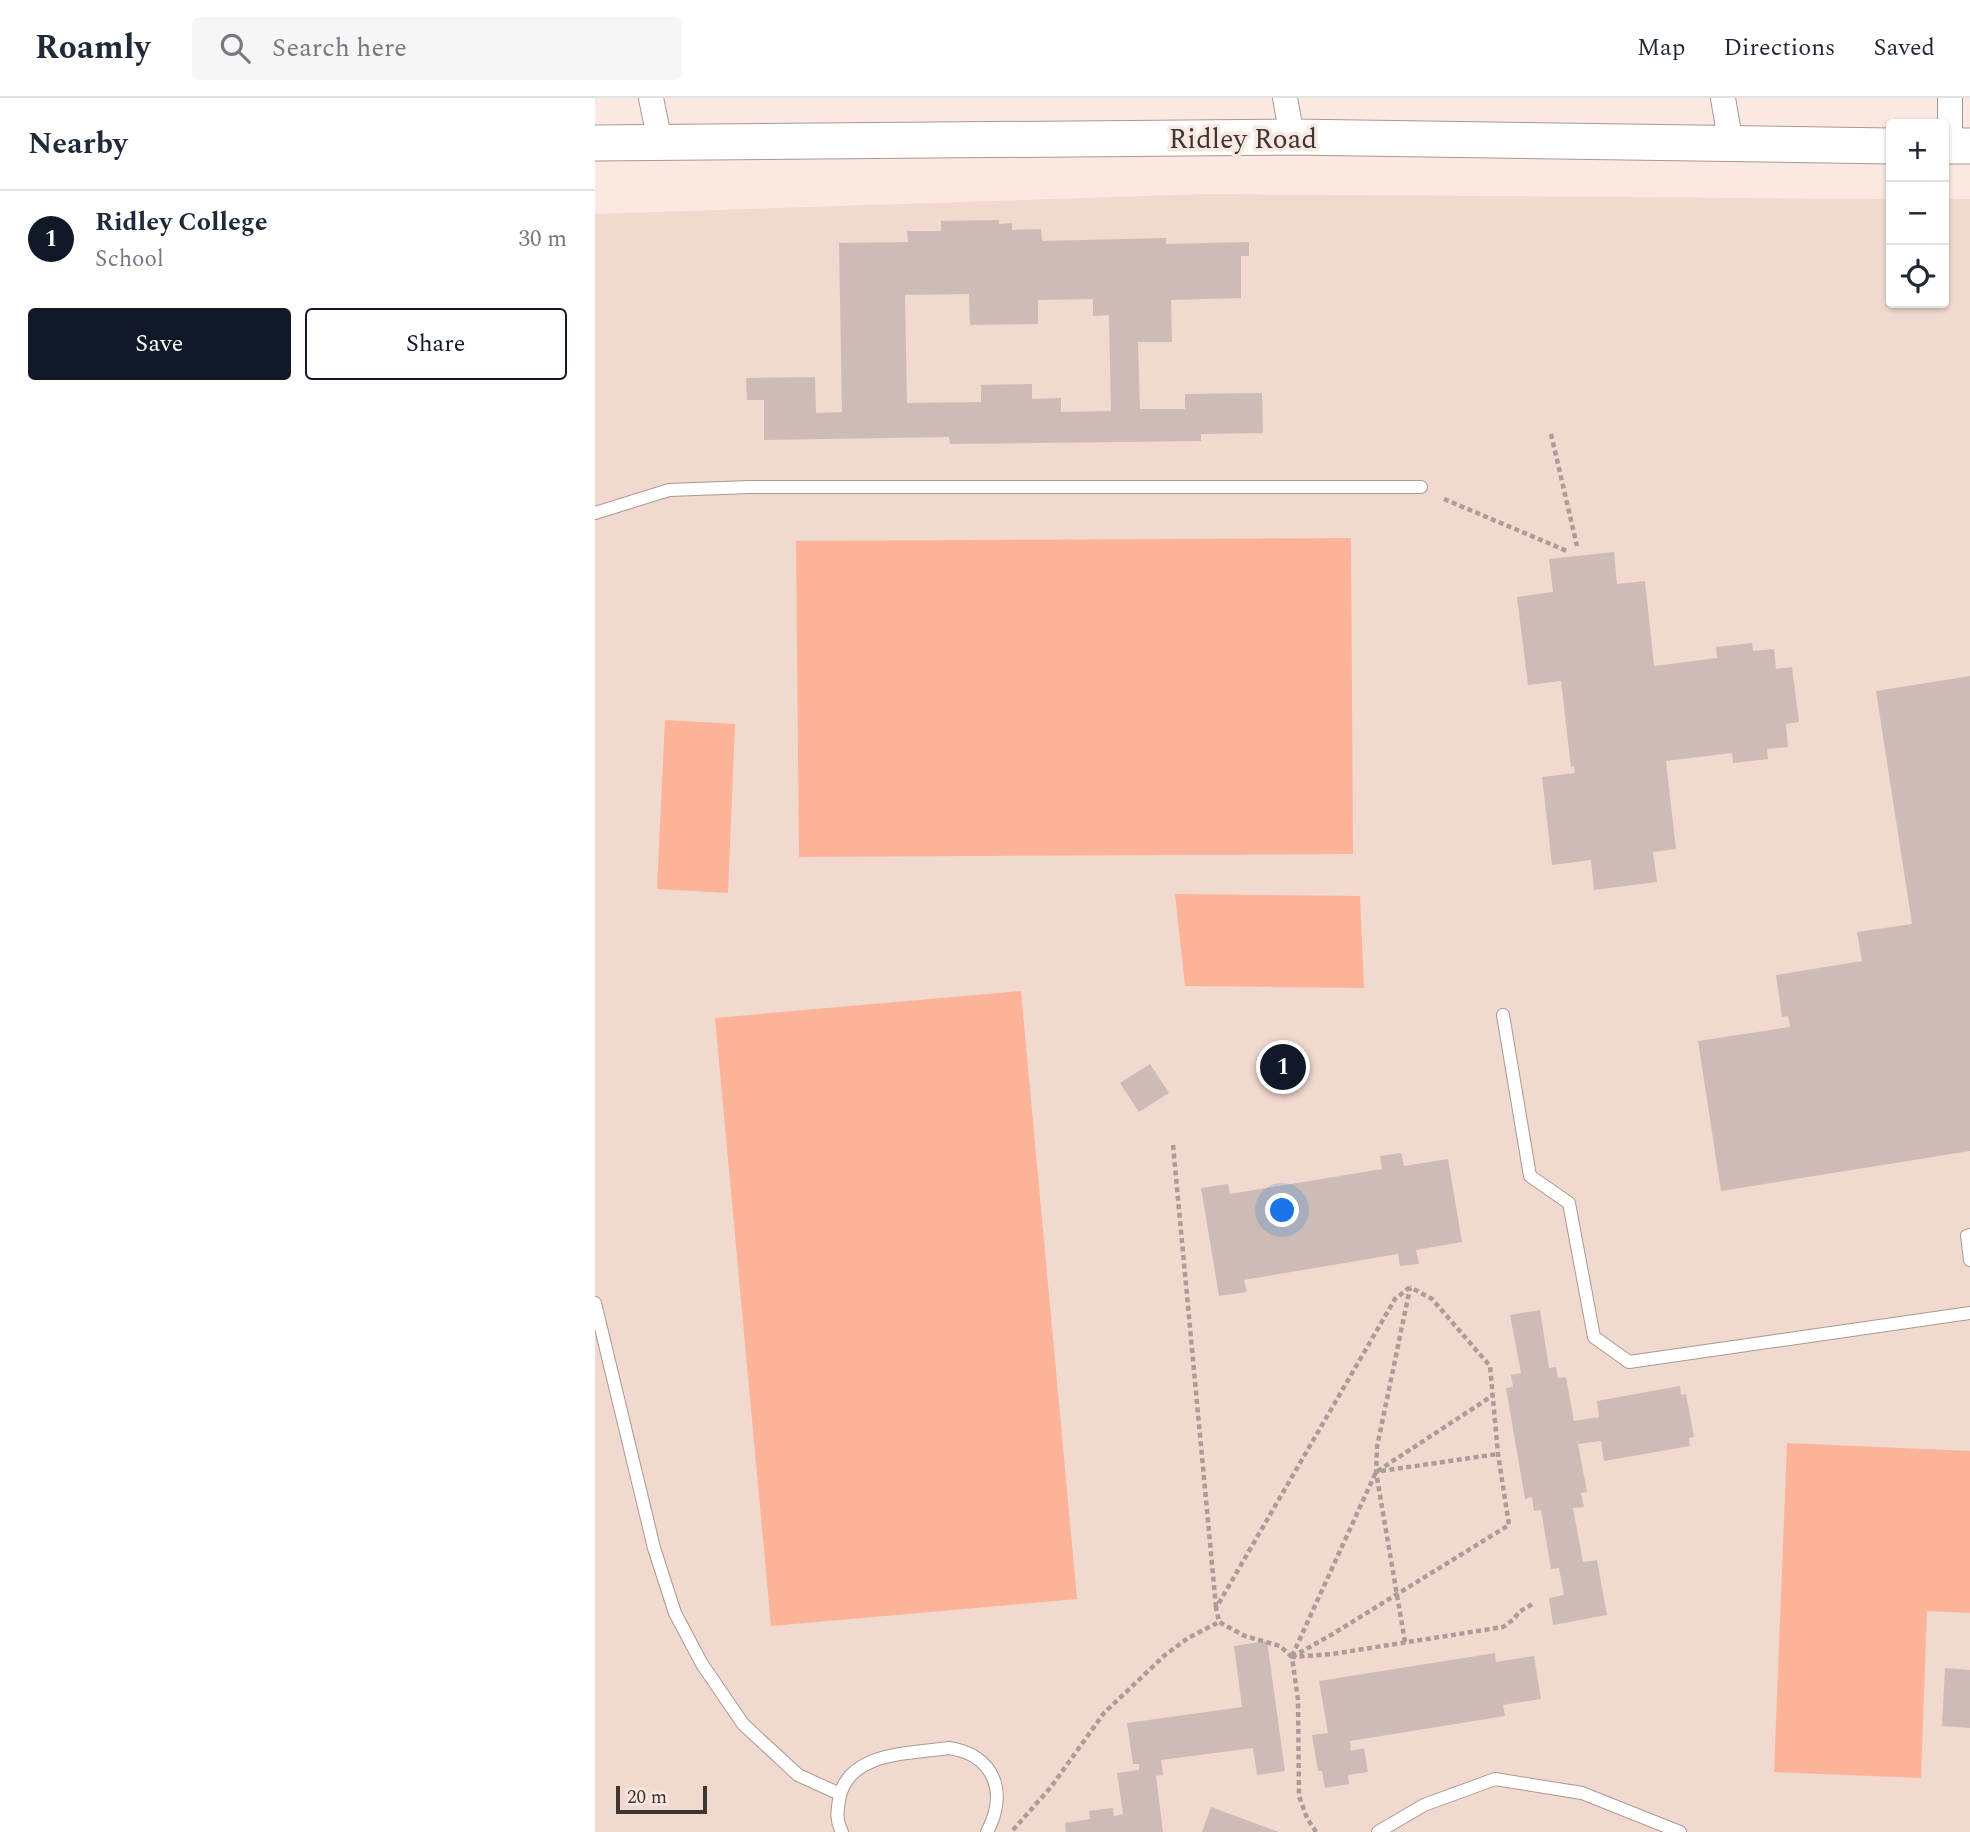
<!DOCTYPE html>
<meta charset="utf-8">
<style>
body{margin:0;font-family:Spectral,serif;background:#f6f6f7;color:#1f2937}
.controls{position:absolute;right:21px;top:21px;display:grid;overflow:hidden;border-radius:7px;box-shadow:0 2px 5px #0004}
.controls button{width:63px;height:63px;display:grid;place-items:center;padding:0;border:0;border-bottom:2px solid #e0e1e3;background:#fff;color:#1f2937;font:35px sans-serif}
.scale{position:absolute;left:21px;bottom:18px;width:91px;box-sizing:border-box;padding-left:7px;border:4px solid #3c3633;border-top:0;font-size:19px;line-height:24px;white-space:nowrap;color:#3c3633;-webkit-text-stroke:5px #fae8e1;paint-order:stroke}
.you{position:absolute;left:688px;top:1113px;width:24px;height:24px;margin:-18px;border:5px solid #fff;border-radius:50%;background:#1a73e8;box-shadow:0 0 0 10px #1a73e833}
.badge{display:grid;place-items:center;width:46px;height:46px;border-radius:50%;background:#111827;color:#fff;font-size:23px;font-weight:700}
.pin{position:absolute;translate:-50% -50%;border:4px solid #fff;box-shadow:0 2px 7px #0006}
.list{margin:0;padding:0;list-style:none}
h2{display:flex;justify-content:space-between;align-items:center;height:91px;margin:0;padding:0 28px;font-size:30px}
h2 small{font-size:23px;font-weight:400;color:#747a83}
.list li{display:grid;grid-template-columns:46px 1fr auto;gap:21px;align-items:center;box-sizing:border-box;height:98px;padding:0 28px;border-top:2px solid #e0e1e3}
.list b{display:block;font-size:26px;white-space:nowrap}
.list p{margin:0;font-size:23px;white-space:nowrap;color:#747a83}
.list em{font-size:23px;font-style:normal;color:#747a83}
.actions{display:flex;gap:14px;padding:21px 28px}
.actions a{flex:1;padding:16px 0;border:2px solid #111827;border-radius:7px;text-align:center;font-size:24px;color:#111827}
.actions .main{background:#111827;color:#fff}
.icon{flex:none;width:38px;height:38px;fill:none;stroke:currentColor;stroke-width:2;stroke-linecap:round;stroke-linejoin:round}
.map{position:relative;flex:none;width:1375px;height:1734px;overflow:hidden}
header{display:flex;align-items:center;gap:42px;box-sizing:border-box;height:98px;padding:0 35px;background:#fff;border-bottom:2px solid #e0e1e3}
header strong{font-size:33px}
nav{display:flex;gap:38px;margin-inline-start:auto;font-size:24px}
.search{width:490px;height:63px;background:#f6f6f7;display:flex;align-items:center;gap:18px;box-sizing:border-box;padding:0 24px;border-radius:7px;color:#747a83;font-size:26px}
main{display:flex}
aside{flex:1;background:#fff}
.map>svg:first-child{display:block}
</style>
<header>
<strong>Roamly</strong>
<div class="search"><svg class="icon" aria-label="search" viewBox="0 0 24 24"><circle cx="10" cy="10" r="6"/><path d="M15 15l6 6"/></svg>Search here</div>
<nav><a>Map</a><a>Directions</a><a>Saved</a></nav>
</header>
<main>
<aside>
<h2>Nearby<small></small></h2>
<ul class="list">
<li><span class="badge">1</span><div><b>Ridley College</b><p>School</p></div><em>30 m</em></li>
</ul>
<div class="actions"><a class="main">Save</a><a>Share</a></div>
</aside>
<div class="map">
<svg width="1375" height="1734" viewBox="0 0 1375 1734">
<rect width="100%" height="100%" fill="#fae8e1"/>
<!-- built -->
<path fill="#f1d9cf" d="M610,96L1296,101V205H1349V101H1375V1734H0V116Z"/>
<!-- green -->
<g fill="#fbb497">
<path d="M756,440L758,756L204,759L201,443Z"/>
<path d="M70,622L140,626L133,795L62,791Z"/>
<path d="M580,796L765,798L769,890L590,888Z"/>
<path d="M426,893L482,1501L176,1528L120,920Z"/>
<path d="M1192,1345L1375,1353V1515L1332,1513L1326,1680L1179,1674Z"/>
</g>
<!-- building -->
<g fill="#ccbcb5" fill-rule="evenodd">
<path d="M404,122V126L417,125V132L446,131L447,143L571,140V146L654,144V158H646V200L576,202L577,244H543L545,311H590V296L667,295L668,335L606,336V343L355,346L354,339L169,342V302H152L151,280L220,279L221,315L247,314L244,145L313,144L312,133H346V123ZM374,196L375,227L443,226V202L498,201V218L514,217L516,313L466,314V300L437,301V286L386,287V304L312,305L310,197Z"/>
<path d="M1019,454L1022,486L1050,483L1059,568L1122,560L1121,549L1157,545L1158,553L1179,551L1181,571L1197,569L1204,624L1191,626L1193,649L1172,651L1173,661L1138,665L1137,655L1071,663L1081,751L1058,754L1062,784L999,792L996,762L957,767L947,679L980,675L979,668L976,669L966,583L933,587L922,499L958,494L954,461Z"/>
<path d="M1375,578V1053L1126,1093L1103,943L1195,929L1193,918L1187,919L1181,877L1267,863L1262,834L1317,826L1281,593Z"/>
<path d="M555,966L574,995L544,1014L525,985Z"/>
<path d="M806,1055L809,1068L853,1061L867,1144L821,1152L824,1166L805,1168L803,1156L649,1182L652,1194L624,1198L606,1090L633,1086L635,1096L787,1071L785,1058Z"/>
<path d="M945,1212L954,1270L961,1269L963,1280L971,1279L979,1323L1004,1319L1002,1303L1085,1288L1086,1297L1091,1296L1099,1339L1094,1340L1095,1348L1009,1363L1006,1343L983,1346L992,1394L986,1395L989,1409L978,1410L988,1464L1002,1462L1012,1517L958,1527L954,1500L969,1497L964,1470L956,1471L946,1412L939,1413L937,1399L930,1401L911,1290L918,1289L916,1277L926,1275L915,1217Z"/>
<path d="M672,1543L690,1673L662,1677L658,1650L566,1662L568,1677L561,1678L568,1734H471L470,1725L495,1721L494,1713L518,1710L519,1718L528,1716L522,1675L544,1672V1666H538L532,1625L647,1609L639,1548Z"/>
<path d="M900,1555L901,1564L939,1558L946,1601L908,1607L910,1618L755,1643L756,1653L769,1650L773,1674L753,1677L754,1686L730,1690L727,1673H723L717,1637L733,1635L724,1583Z"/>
<path d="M1350,1570L1375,1572V1630L1347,1628Z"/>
<path d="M616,1709L684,1734H607Z"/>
</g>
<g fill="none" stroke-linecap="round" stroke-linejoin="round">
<defs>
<g id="lane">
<path d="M0,415L74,392L154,389H826"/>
<path d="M908,917L935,1078L974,1105L999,1239L1034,1264L1375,1215"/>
<path d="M1375,1137L1372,1138L1375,1162"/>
<path d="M0,1205L59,1450L80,1515L107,1566L148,1626L203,1677L245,1696"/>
<path d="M247,1734C241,1723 242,1714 244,1702C252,1653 315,1656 354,1650C400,1657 413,1695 392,1734"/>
<path d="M783,1734L829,1707L900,1681L987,1695L1085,1734"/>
</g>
<g id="street">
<path d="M56,0L65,44"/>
<path d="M690,0L697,39"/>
<path d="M1128,0L1136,47"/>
<path d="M1355,0V48"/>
</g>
<g id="secondary">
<path d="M0,45L697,39L1296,48"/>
<path d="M1349,48H1375"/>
</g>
</defs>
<!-- lane casing -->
<use href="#lane" stroke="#a99992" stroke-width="14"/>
<!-- street casing -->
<use href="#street" stroke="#a99992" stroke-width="26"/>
<!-- secondary casing -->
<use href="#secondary" stroke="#a99992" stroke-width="37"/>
<!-- path -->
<g stroke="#aa9d98" stroke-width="4.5" stroke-dasharray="5 3.5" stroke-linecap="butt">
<path d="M956,336L982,448"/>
<path d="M849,401L972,453"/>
<path d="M578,1047L621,1509"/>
<path d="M786,1373L903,1356"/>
<path d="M810,1544L781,1374L782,1349L815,1190"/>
<path d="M697,1558L781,1374L897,1298"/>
<path d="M697,1559L736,1537L914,1427L903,1356L895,1268L837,1201L815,1189"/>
<path d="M697,1559L685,1548L650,1538L624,1524L621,1510L800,1201L815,1189"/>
<path d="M418,1732L456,1689L509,1615L570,1557L593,1540L624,1524"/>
<path d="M721,1734L712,1720L704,1698L703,1602L697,1559L737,1556L908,1529L919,1521L924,1514L939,1505"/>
</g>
<!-- lane -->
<use href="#lane" stroke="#fff" stroke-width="12"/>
<!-- street -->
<use href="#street" stroke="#fff" stroke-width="24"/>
<!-- secondary -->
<use href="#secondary" stroke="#fff" stroke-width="35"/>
</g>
<g text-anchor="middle" stroke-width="7" stroke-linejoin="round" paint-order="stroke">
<!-- street labels -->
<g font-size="28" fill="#3c3633" stroke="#fae8e1">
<text x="648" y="50">Ridley Road</text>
</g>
</g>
</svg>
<div class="controls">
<button>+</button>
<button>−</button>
<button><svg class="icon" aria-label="locate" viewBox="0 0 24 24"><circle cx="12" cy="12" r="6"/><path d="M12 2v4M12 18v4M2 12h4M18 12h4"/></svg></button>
</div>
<div class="scale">20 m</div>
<div class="you"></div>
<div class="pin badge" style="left:688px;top:969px">1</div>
</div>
</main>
